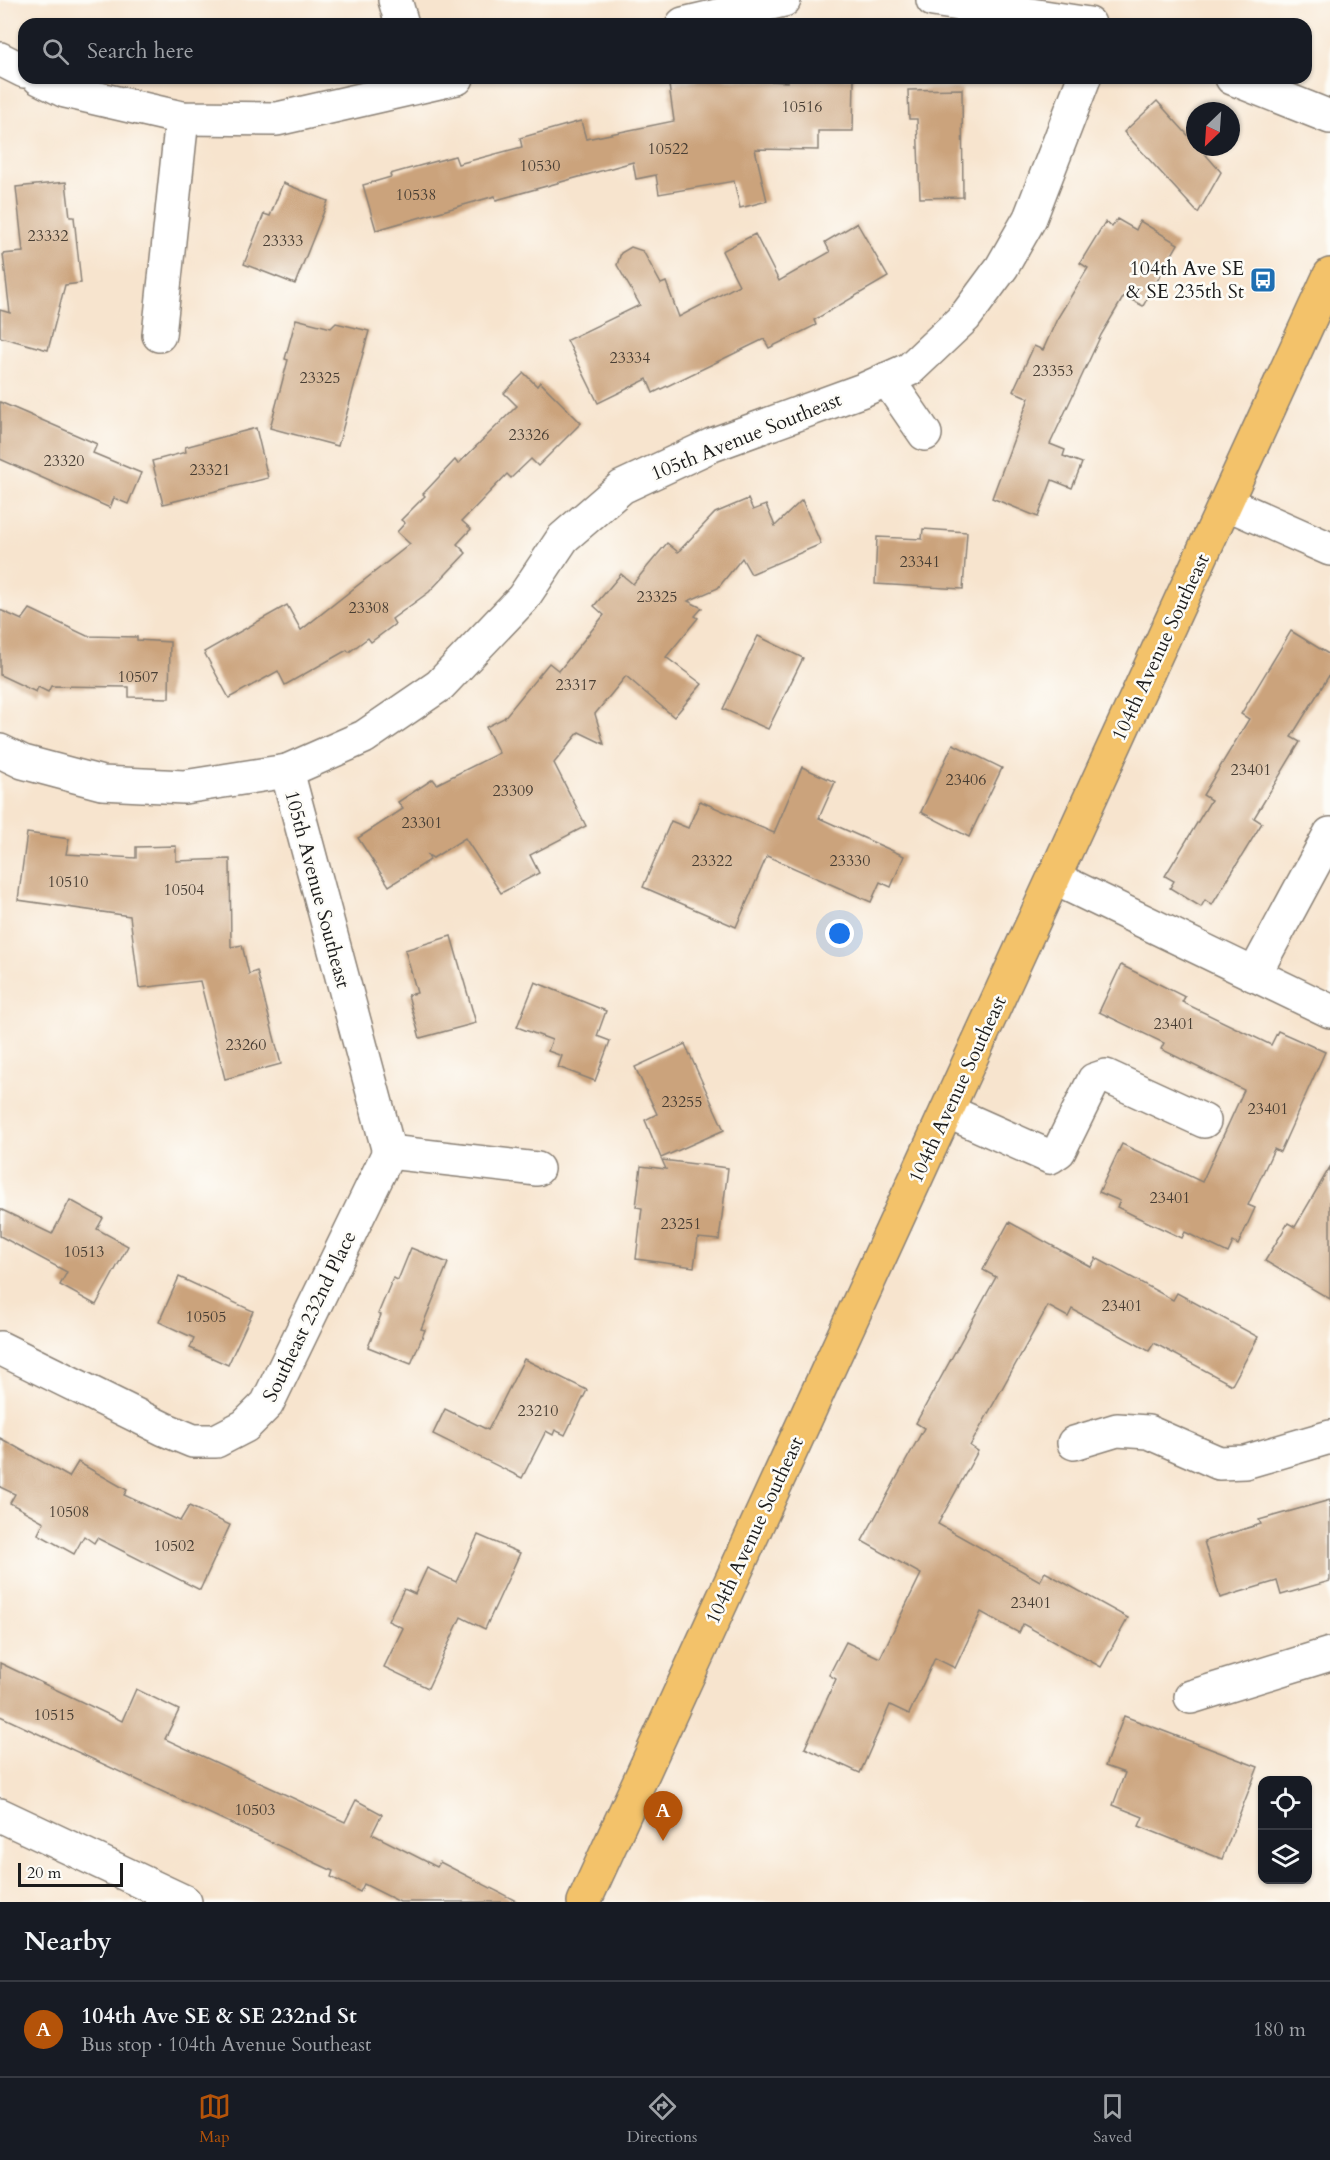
<!DOCTYPE html>
<meta charset="utf-8">
<style>
body{margin:0;font-family:Cardo,serif;background:#20242c;color:#f1f3f6}
.controls{position:absolute;right:18px;bottom:18px;display:grid;overflow:hidden;border-radius:12px;box-shadow:0 2px 4px #0004}
.controls button{width:54px;height:54px;display:grid;place-items:center;padding:0;border:0;border-bottom:2px solid #363941;background:#171b24;color:#f1f3f6;font:30px sans-serif}
.compass{position:absolute;left:1186px;top:102px;width:54px;height:54px;border-radius:50%;background:#171b24;box-shadow:0 2px 4px #0004;rotate:205deg}
.scale{position:absolute;left:18px;bottom:15px;width:105px;box-sizing:border-box;padding-left:6px;border:3px solid #1c1c1c;border-top:0;font-size:16px;line-height:21px;white-space:nowrap;color:#1c1c1c;-webkit-text-stroke:4px #fdfcf7;paint-order:stroke}
.you{position:absolute;left:840px;top:934px;width:21px;height:21px;margin:-15px;border:4px solid #fff;border-radius:50%;background:#1a73e8;box-shadow:0 0 0 9px #1a73e833}
.badge{display:grid;place-items:center;width:39px;height:39px;border-radius:50%;background:#b45309;color:#fff;font-size:20px;font-weight:700}
.pin{position:absolute;translate:-50% -50px;filter:drop-shadow(0 2px 3px #0008)}
.pin::after{content:'';position:absolute;top:32px;width:21px;height:18px;background:inherit;clip-path:polygon(0 0,100% 0,50% 100%)}
.list{margin:0;padding:0;list-style:none}
h2{display:flex;justify-content:space-between;align-items:center;height:78px;margin:0;padding:0 24px;font-size:26px}
h2 small{font-size:20px;font-weight:400;color:#9ea1a6}
.list li{display:grid;grid-template-columns:39px 1fr auto;gap:18px;align-items:center;box-sizing:border-box;height:96px;padding:0 24px;border-top:2px solid #363941}
.list b{display:block;font-size:22px;white-space:nowrap}
.list p{margin:0;font-size:20px;white-space:nowrap;color:#9ea1a6}
.list em{font-size:20px;font-style:normal;color:#9ea1a6}
.icon{flex:none;width:33px;height:33px;fill:none;stroke:currentColor;stroke-width:2;stroke-linecap:round;stroke-linejoin:round}
.map{position:relative;flex:none;width:1330px;height:1902px;overflow:hidden}
.search{position:absolute;background:#171b24;box-shadow:0 2px 4px #0004;left:18px;right:18px;top:18px;height:66px;display:flex;align-items:center;gap:15px;box-sizing:border-box;padding:0 21px;border-radius:18px;color:#9ea1a6;font-size:22px}
.sheet{height:174px;background:#171b24}
nav{display:flex;justify-content:space-around;align-items:center;box-sizing:border-box;height:84px;border-top:2px solid #363941;background:#171b24;font-size:16px;color:#9ea1a6}
nav a{display:grid;justify-items:center;gap:3px}
nav .on{color:#b45309}
.map>svg:first-child{display:block}
</style>
<div class="map">
<svg width="1330" height="1902" viewBox="0 0 1330 1902">
<rect width="100%" height="100%" fill="#fdfcf7"/>
<filter id="ink" filterUnits="userSpaceOnUse"><feTurbulence type="fractalNoise" baseFrequency=".0167" numOctaves="2"/><feDisplacementMap in="SourceGraphic" scale="12" xChannelSelector="R" yChannelSelector="G"/><feConvolveMatrix kernelMatrix="1 2 1 2 8 2 1 2 1" color-interpolation-filters="sRGB"/></filter>
<filter id="wash" filterUnits="userSpaceOnUse"><feTurbulence type="fractalNoise" baseFrequency=".008" numOctaves="4" result="noise"/><feDisplacementMap in="SourceGraphic" scale="24" xChannelSelector="R" yChannelSelector="G"/><feGaussianBlur stdDeviation="1.35" result="paint"/><feColorMatrix in="noise" values="0 0 0 0 0 0 0 0 0 0 0 0 0 0 0 0 0 1.4 0 .05"/><feComposite in="paint" operator="in"/></filter>
<g filter="url(#wash)">
<rect width="100%" height="100%" fill="#f7e4ce"/>
<g id="blocks">
<!-- building -->
<g fill="#cba37b">
<path d="M710,78L788,82V78H854L853,131H818V150L755,149L767,201L740,208L734,181L659,194L656,175L636,179L633,162L496,200L495,196L376,230L363,185L391,177L390,174L455,156L458,164L522,147L520,138L581,121L586,139L674,121L669,85Z"/>
<path d="M962,89L963,197L920,198L917,119H909L908,90Z"/>
<path d="M1157,101L1195,143V147H1199L1221,172L1198,213L1124,132Z"/>
<path d="M66,182L70,217H74L81,283L65,285L48,350L0,337V310L10,313L3,254L23,252L16,187Z"/>
<path d="M283,183L328,201L295,284L244,264L264,214L270,216Z"/>
<path d="M1117,219L1136,230L1140,221L1178,244L1143,306L1124,296L1101,335L1050,444L1065,450L1063,456L1082,463L1072,488L1052,480L1038,517L992,498L1029,398L1013,391L1034,346L1043,350L1057,319L1088,268L1080,263L1105,222L1112,227Z"/>
<path d="M857,223L888,277L814,320L816,325L769,348L764,339L653,393L647,379L598,403L567,340L640,305L617,265L621,253L631,247L643,251L661,284L666,282L679,317L739,285L722,251L755,234L779,281L830,252L825,242Z"/>
<path d="M296,319L331,328L336,323L369,331L338,446L270,428L288,360L285,359Z"/>
<path d="M524,373L537,386L540,382L581,423L538,466L531,459L511,478L507,474L462,521L471,529L457,544L466,553L429,592L392,619L395,624L371,642L368,638L349,652L347,650L285,685L278,671L229,698L204,652L287,605L301,630L410,544L397,532L405,523L401,520L425,496L423,494L455,460L458,464L517,406L504,393Z"/>
<path d="M0,402L97,444L93,453L141,473L128,504L114,498L110,508L0,459Z"/>
<path d="M256,428L268,478L163,504L152,461L186,452L185,447Z"/>
<path d="M748,499L753,510L766,505L775,526L802,500L821,544L751,574L742,558L718,588L688,601L702,608L695,616L698,618L666,657L702,684L674,717L626,676L595,714L604,744L579,732L554,763L586,826L530,855L539,873L501,893L465,838L433,858L428,855L430,860L389,886L358,838L403,809L398,802L433,779L437,784L499,753L486,727L504,718L549,663L559,671L604,615L594,606L621,574L633,584L667,543L678,552L715,513Z"/>
<path d="M923,529L967,532L963,589L875,584L877,537L922,539Z"/>
<path d="M30,609L87,636L137,637V640L170,642L169,698L129,697V687L51,686L48,692L38,687L36,692L0,675V610L22,620Z"/>
<path d="M1291,631L1330,655V674L1291,737L1300,742L1254,818L1262,823L1212,905L1205,900L1201,907L1170,888L1174,881L1165,876L1211,800L1203,795L1249,719L1241,714Z"/>
<path d="M758,636L803,658L768,729L723,709Z"/>
<path d="M953,744L1002,768L969,837L921,812Z"/>
<path d="M802,767L835,782L819,818L904,856L891,887L880,882L871,902L767,856L736,927L643,887L671,821L688,828L700,801L774,833Z"/>
<path d="M27,833L69,839L66,854L136,858V847L176,846V861L230,859L231,947L242,945L249,974L257,971L281,1064L225,1079L200,981L139,988L130,916L18,900Z"/>
<path d="M451,936L476,1023L420,1038L408,995L417,993L405,950Z"/>
<path d="M1121,965L1185,997L1182,1002L1271,1045L1278,1031L1325,1052L1280,1152L1274,1149L1248,1205L1255,1208L1238,1245L1233,1242L1228,1253L1185,1232L1182,1238L1139,1218L1117,1207L1120,1201L1099,1192L1122,1144L1202,1182L1244,1090L1161,1049L1164,1043L1099,1012Z"/>
<path d="M535,982L606,1011L597,1036L610,1041L595,1081L558,1067L562,1056L548,1051L552,1040L517,1027Z"/>
<path d="M685,1044L724,1130L661,1158L645,1120L657,1114L635,1067Z"/>
<path d="M662,1160L728,1168L719,1240L698,1238L694,1267L636,1259L642,1208L636,1207L641,1166L666,1169Z"/>
<path d="M1330,1167V1299L1265,1261L1288,1223L1295,1227Z"/>
<path d="M70,1200L103,1218L97,1229L128,1246L96,1305L60,1285L67,1272L0,1236V1209L52,1234Z"/>
<path d="M1009,1222L1091,1267L1096,1258L1173,1300L1177,1293L1258,1337L1232,1385L1154,1343L1149,1351L1072,1309L1068,1317L1048,1306L970,1446L978,1451L938,1524L1040,1581L1045,1572L1128,1618L1101,1667L1023,1624L1019,1633L981,1612L955,1668L935,1658L909,1714L890,1705L860,1773L805,1748L836,1679L829,1675L846,1642L880,1658L921,1574L862,1541L924,1428L916,1423L996,1277L983,1270Z"/>
<path d="M411,1248L448,1263L421,1329L425,1330L411,1364L368,1347L381,1315L378,1314L393,1278L398,1280Z"/>
<path d="M179,1277L253,1311L228,1365L190,1348L194,1338L159,1322Z"/>
<path d="M524,1359L587,1390L565,1435L555,1430L553,1435L546,1431L522,1478L433,1434L445,1409L488,1430Z"/>
<path d="M0,1438L69,1477L78,1462L127,1490L124,1495L180,1521L189,1506L230,1525L200,1590L97,1538L94,1543L84,1536L74,1554L38,1534L44,1522L10,1503L15,1494L0,1487Z"/>
<path d="M1330,1500V1581L1281,1595L1277,1581L1220,1598L1204,1541L1261,1524L1259,1520Z"/>
<path d="M478,1535L520,1553L485,1629L461,1617L428,1688L384,1667L403,1628L388,1621L404,1589L415,1594L427,1568L456,1582Z"/>
<path d="M0,1663L122,1721L136,1689L179,1710L165,1739L345,1822L356,1800L382,1814L372,1834L437,1867L440,1862L518,1902H400L364,1884L360,1892L331,1877L333,1871L0,1716Z"/>
<path d="M1124,1716L1258,1767L1222,1859L1139,1826L1143,1817L1113,1805L1125,1773L1105,1766Z"/>
</g>
</g>
</g>
<g filter="url(#ink)">
<use href="#blocks" fill-opacity="0" stroke="#8a8075" stroke-width="1.5"/>
<g fill="none" stroke-linecap="round" stroke-linejoin="round">
<defs>
<g id="minor">
<path d="M395,0L402,24"/>
<path d="M933,0L1089,24"/>
<path d="M683,24L784,0"/>
<path d="M0,59L24,71"/>
<path d="M39,78L65,91L182,118L277,119L457,78"/>
<path d="M1232,78L1330,117"/>
<path d="M159,335L182,118"/>
<path d="M887,379L925,434"/>
<path d="M1226,503L1330,549"/>
<path d="M0,751L23,762L102,783L184,787L287,771L364,737L440,685L523,598L563,538L622,487L712,445L863,390L910,369L965,317L1002,267L1030,218L1084,78"/>
<path d="M287,771L389,1152L537,1169"/>
<path d="M1054,878L1330,1011"/>
<path d="M1254,975L1330,834"/>
<path d="M947,1111L1050,1157L1059,1151L1094,1080L1106,1076L1204,1121"/>
<path d="M0,1348L164,1429L193,1441H216L245,1426L267,1404L389,1152"/>
<path d="M1074,1443L1117,1430L1148,1432L1219,1463L1245,1462L1330,1437"/>
<path d="M1191,1697L1330,1654"/>
<path d="M0,1815L185,1902"/>
</g>
<path id="major" d="M584,1902L1330,275"/>
</defs>
<!-- minor casing -->
<use href="#minor" stroke="#8a8075" stroke-width="36"/>
<!-- major casing -->
<use href="#major" stroke="#8a8075" stroke-width="36"/>
<!-- minor -->
<use href="#minor" stroke="#fff" stroke-width="33"/>
<!-- major -->
<use href="#major" stroke="#f3c26a" stroke-width="33"/>
</g>
</g>
<!-- icons -->
<defs>
<symbol id="bus-square" viewBox="-11 -11 22 22"><rect x="-9" y="-9" width="18" height="18" rx="4" fill="#1f6fb2" stroke="#fdfcf7"/><path d="M-5-6H5V4H4V6H2V4H-2V6H-4V4H-5ZM-3.5-4V0h7V-4ZM-3.5 1.2v1.5H-2V1.2ZM2 1.2v1.5H3.5V1.2Z" fill="#fff"/></symbol>
</defs>
<g fill-rule="evenodd">
<use href="#bus-square" x="1248" y="265" width="30" height="30"/>
</g>
<g text-anchor="middle" stroke-width="5" stroke-linejoin="round" paint-order="stroke">
<!-- number labels -->
<g font-size="16" fill="#483e34">
<text x="802" y="112">10516</text>
<text x="668" y="154">10522</text>
<text x="540" y="171">10530</text>
<text x="416" y="200">10538</text>
<text x="48" y="241">23332</text>
<text x="283" y="246">23333</text>
<text x="630" y="363">23334</text>
<text x="1053" y="376">23353</text>
<text x="320" y="383">23325</text>
<text x="529" y="440">23326</text>
<text x="64" y="466">23320</text>
<text x="210" y="475">23321</text>
<text x="920" y="567">23341</text>
<text x="657" y="602">23325</text>
<text x="369" y="613">23308</text>
<text x="138" y="682">10507</text>
<text x="576" y="690">23317</text>
<text x="1251" y="775">23401</text>
<text x="966" y="785">23406</text>
<text x="513" y="796">23309</text>
<text x="422" y="828">23301</text>
<text x="712" y="866">23322</text>
<text x="850" y="866">23330</text>
<text x="68" y="887">10510</text>
<text x="184" y="895">10504</text>
<text x="1174" y="1029">23401</text>
<text x="246" y="1050">23260</text>
<text x="682" y="1107">23255</text>
<text x="1268" y="1114">23401</text>
<text x="1170" y="1203">23401</text>
<text x="681" y="1229">23251</text>
<text x="84" y="1257">10513</text>
<text x="1122" y="1311">23401</text>
<text x="206" y="1322">10505</text>
<text x="538" y="1416">23210</text>
<text x="69" y="1517">10508</text>
<text x="174" y="1551">10502</text>
<text x="1031" y="1608">23401</text>
<text x="54" y="1720">10515</text>
<text x="255" y="1815">10503</text>
</g>
<!-- poi labels -->
<g font-size="20" fill="#1c1c1c" stroke="#fdfcf7" text-anchor="end">
<text x="1244" y="275">104th Ave SE<tspan x="1244" dy="23">&amp; SE 235th St</tspan></text>
</g>
<!-- street labels -->
<g font-size="20" fill="#1c1c1c" stroke="#fdfcf7">
<text transform="translate(746 436) rotate(-22)" y="7">105th Avenue Southeast</text>
<text transform="translate(1160 647) rotate(-65)" y="7">104th Avenue Southeast</text>
<text transform="translate(318 889) rotate(75)" y="7">105th Avenue Southeast</text>
<text transform="translate(957 1089) rotate(-65)" y="7">104th Avenue Southeast</text>
<text transform="translate(309 1316) rotate(-64)" y="7">Southeast 232nd Place</text>
<text transform="translate(754 1530) rotate(-65)" y="7">104th Avenue Southeast</text>
</g>
</g>
</svg>
<div class="controls">
<button><svg class="icon" aria-label="locate" viewBox="0 0 24 24"><circle cx="12" cy="12" r="6"/><path d="M12 2v4M12 18v4M2 12h4M18 12h4"/></svg></button>
<button><svg class="icon" aria-label="layers" viewBox="0 0 24 24"><path d="M12 4l9 5-9 5-9-5zM3 14l9 5 9-5"/></svg></button>
</div>
<svg class="compass" viewBox="-18 -18 36 36"><path d="M0-13l5 13h-10z" fill="#e53935"/><path d="M0 13l5-13h-10z" fill="#9ea1a6"/></svg>
<div class="scale">20 m</div>
<div class="you"></div>
<div class="pin badge" style="left:663px;top:1841px">A</div>
<div class="search"><svg class="icon" aria-label="search" viewBox="0 0 24 24"><circle cx="10" cy="10" r="6"/><path d="M15 15l6 6"/></svg>Search here</div>
</div>
<section class="sheet">
<h2>Nearby<small></small></h2>
<ul class="list">
<li><span class="badge">A</span><div><b>104th Ave SE &amp; SE 232nd St</b><p>Bus stop · 104th Avenue Southeast</p></div><em>180 m</em></li>
</ul>
</section>
<nav>
<a class="on"><svg class="icon" aria-label="map" viewBox="0 0 24 24"><path d="M3 6l6-2 6 2 6-2v14l-6 2-6-2-6 2zM9 4v14M15 6v14"/></svg>Map</a>
<a><svg class="icon" aria-label="directions" viewBox="0 0 24 24"><path d="M12 3l9 9-9 9-9-9zM9 14v-3h6M13 9l2 2-2 2"/></svg>Directions</a>
<a><svg class="icon" aria-label="saved" viewBox="0 0 24 24"><path d="M7 4h10v16l-5-4-5 4z"/></svg>Saved</a>
</nav>
